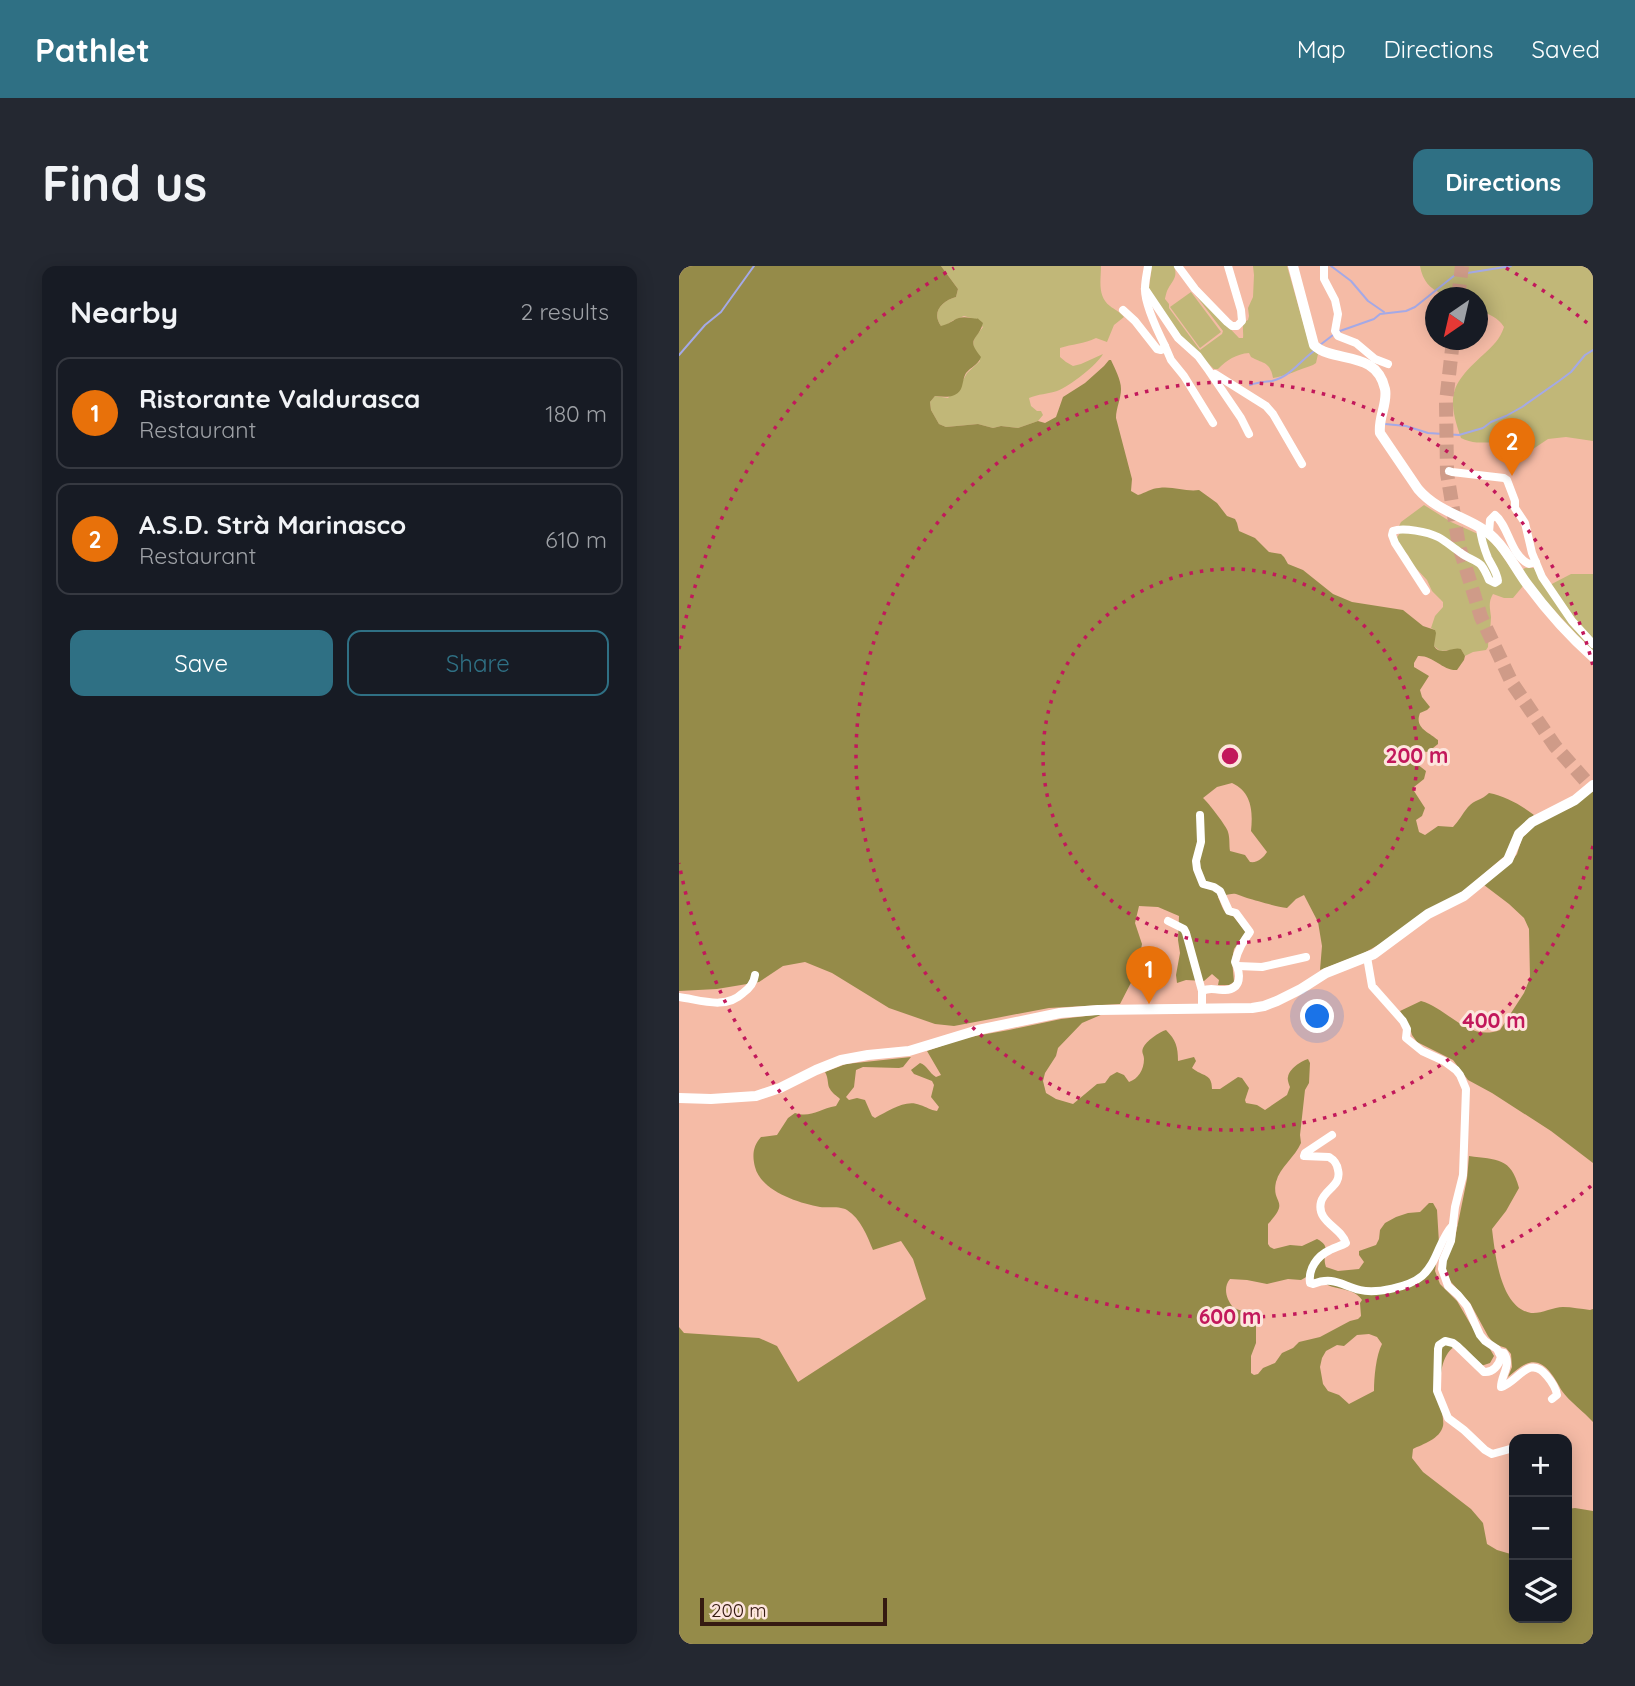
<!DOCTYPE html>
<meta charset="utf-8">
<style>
body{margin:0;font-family:Quicksand,sans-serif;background:#242831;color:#f1f3f6}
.controls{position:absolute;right:21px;bottom:21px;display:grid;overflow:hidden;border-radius:14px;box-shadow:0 4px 18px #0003}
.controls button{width:63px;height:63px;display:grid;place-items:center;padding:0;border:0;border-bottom:2px solid #363941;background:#171b24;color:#f1f3f6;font:35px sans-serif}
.compass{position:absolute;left:746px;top:21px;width:63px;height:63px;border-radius:50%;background:#171b24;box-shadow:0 4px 18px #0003;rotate:214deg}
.scale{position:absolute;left:21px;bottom:18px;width:187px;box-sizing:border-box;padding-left:7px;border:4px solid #351a11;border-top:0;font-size:19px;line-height:24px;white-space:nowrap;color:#351a11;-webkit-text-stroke:5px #fde5dd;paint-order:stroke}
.you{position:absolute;left:639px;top:751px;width:24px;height:24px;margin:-18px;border:5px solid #fff;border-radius:50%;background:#1a73e8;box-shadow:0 0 0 10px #1a73e833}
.badge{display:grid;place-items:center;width:46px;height:46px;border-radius:50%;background:#2f7084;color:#fff;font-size:23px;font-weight:700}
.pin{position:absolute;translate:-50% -58px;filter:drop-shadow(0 2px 4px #0008)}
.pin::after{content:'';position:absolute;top:37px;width:24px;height:21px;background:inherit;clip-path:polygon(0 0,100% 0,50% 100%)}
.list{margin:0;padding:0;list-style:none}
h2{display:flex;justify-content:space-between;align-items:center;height:91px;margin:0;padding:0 28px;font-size:30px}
h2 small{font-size:23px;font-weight:400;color:#9ea1a6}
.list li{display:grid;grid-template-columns:46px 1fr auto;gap:21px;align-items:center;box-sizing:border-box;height:112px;margin:0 14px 14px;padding:0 14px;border:2px solid #363941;border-radius:14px}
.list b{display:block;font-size:26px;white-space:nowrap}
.list p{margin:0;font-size:23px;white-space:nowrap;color:#9ea1a6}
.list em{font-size:23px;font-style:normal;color:#9ea1a6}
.actions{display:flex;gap:14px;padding:21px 28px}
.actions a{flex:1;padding:16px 0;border:2px solid #2f7084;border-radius:14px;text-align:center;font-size:24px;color:#2f7084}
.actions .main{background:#2f7084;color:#fff}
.icon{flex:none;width:38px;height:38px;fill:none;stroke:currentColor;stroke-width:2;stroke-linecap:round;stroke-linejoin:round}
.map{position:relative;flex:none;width:914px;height:1378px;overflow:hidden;border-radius:14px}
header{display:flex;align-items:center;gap:42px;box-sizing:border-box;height:98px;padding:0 35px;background:#2f7084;color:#fff}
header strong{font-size:33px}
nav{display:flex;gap:38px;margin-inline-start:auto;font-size:24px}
.intro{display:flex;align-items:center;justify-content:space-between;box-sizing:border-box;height:168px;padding:0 42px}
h1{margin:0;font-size:49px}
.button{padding:18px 32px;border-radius:14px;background:#2f7084;color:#fff;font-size:24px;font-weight:700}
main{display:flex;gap:42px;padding:0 42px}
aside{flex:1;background:#171b24;border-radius:14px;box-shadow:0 4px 18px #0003}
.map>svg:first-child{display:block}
</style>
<header>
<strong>Pathlet</strong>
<nav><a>Map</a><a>Directions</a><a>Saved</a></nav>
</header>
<div class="intro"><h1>Find us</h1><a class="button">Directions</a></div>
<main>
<aside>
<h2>Nearby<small>2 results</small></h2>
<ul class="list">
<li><span class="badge" style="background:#e8710a">1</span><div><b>Ristorante Valdurasca</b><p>Restaurant</p></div><em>180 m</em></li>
<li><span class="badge" style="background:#e8710a">2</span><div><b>A.S.D. Strà Marinasco</b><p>Restaurant</p></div><em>610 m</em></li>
</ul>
<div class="actions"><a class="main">Save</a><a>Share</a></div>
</aside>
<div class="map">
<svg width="914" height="1378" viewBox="0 0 914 1378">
<rect width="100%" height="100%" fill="#f5bba6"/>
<!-- green -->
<g fill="#c1b778">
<path d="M262,0H422C422,14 418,30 431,40C436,44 440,45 445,51L435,59L428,76L417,72C405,78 393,78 381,82V91L387,96L394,100L402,98L424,88C418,99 391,120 378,125C369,128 359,128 350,132L352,140L358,145H362L364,149L359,155L339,162L322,160L314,162L299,158L267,161L260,158L252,144L251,136L256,130L269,132L282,118L288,107L301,95C292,77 291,77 304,61L292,52L285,50L273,55L266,60H262C252,46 263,35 277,31L279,23Z"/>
<path d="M473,0H495C499,11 494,14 489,23C488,24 486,32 486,33L490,38V42L521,84L543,68L544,65L515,27L516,26L560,72H564C565,64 561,58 569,54L570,50L569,42L574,31L575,9L574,0H608L631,81L639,88L637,97L634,99C622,103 604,111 594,112C591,95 584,98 572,91L570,87C557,88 548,94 539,103H535L505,74L472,27L470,22Z"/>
<path d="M741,0H914V175L887,171L869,173L848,187C827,169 803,183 782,172C767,129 772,118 805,88C814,80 821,73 825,61C819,51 809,48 799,44V32C773,32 746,30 741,0Z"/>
<path d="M512,26L542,66L521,82L491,41Z"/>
<path d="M745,239L772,256L808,272L818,282L844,320L834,332H825L814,328C809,336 811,342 812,351C812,361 809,371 809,381L807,384L794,386L786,390L782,383L761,385L755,380L756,364L752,362L756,350L764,341V336L753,325L748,314L734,299L729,289L717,277V273L721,267L720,260L722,256Z"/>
<path d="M846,302H855L867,321L892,308H914V386L862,330L843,304Z"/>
</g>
<!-- forest -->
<g fill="#958b49" fill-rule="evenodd">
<path d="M0,0H262L279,23L277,31C263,35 252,46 262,60C276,57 275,49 292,52C303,54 295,50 304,57C299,75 286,72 302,91C299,99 292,101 287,107C284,112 284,119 282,123C276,133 265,131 256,130L251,136L252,144L260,158L267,161L299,158L314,162L322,160L339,162L359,155L366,157L377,151L384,131L406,117L425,100L430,94H432C436,103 442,114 442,123C442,133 437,142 437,152L453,213L452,225L459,229C466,227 473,222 480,222C494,220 507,226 520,224L538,237L548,250L556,253L558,257L560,265L576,272L590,286L602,288L605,291L609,298L624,304L654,328L673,336L724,344L744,360L756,364L757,367L755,380C762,391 773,380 782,383L786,390L785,394L778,404C764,405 754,389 739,390L735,397V401L750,410L741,424L743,431L751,441L748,444L741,447C735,462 750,466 759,474V478L749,486L741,485L735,490L738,498L747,505L745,513L735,521V525L746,542L743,550L737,554L740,566L746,569L759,560L774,561C780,555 783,548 789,541C795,534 803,534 810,527C826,530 842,539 855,549L843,559L828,588L787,623L703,677L683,688L641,704L643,680L639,656L625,629L617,633L608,642C598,641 579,635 568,632C564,631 561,629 557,628C551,627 545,630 539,631C543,639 544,649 554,650L567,666L555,683L553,694L555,716L550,719H539L540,714L533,708L525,715L507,714L498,717L497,709L501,687L499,674L500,650L479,641L460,640L456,657L463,678L458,705L441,738L370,742L275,760L256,758L210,742L153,707L126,696L104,700L80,716L38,723L0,725ZM553,517C573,526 574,546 572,565L588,586C584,592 579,597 571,596L566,589L551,585C550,579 551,572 549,566C548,561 529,536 524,532L538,521Z"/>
<path d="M914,525V897L872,865L813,827L789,814L774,794L738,776L733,769L730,759L721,745L742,735C770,743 789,776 821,764L845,727L851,712L850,663L845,652L830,638L805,619L831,598L838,588L843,572L859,556L893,541Z"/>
<path d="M424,748L403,757L379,782L377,790L366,807L364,815L367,827L377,833L394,838L418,818L426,817L431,810L438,806L445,809L450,816C459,813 465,804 465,793C465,788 462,787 464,782C467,775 480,766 487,764C497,774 499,781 499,795L515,791L517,795L513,802C524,811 533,807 533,823H541L559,811L563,812L570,822L566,834L567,837L578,839L586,844L608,829L611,821C610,819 608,813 609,811C610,803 622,795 629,793L631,797L630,817L626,824L621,869L622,877C616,891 601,901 597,916C592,939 612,933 589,958V978L591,981L595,983L611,979L623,980L638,973C654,981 642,988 647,1001L659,1005L680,1003L685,996L680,989V985L697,979L700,973L701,964L706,957L717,951L729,947L741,946L750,937H754L758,944L760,977L756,1005L761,1018L778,1035L792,1059L814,1084L811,1083L815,1090L811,1097L802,1100L786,1082L780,1078C757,1088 761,1123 763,1144C763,1148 765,1156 764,1160C761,1173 744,1178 734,1183L733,1192L744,1206L792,1243L804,1257L808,1278L818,1284L835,1289V1352H888V1243L896,1242L914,1245V1378H0V1061L5,1067L80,1072L98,1080L119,1116L247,1033L234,993L222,975L194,984C188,970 182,953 168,944C161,940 149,942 141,941C119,937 82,925 76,901C73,889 74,880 82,871L98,869L109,852L116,847C132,852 140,843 157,840L161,833C158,830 153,827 151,823C148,819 150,813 146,806L167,798L232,791L224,801L220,802L184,801L177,804L175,821L167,831L170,834L178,832L186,834L193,850L196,852C210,845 226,833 241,839C248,841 251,844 258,845L260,841L252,831L255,819L253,815L235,808L232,804L241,797C248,799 250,807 257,811L262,809L248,785L285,772L330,764L382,753ZM629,1010C637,1013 643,1017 651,1020C662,1024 676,1023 683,1034L681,1037L682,1050L679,1053L671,1055L641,1071L620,1076L614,1082L603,1087L596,1097L584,1102L579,1108L575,1109L572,1107V1090L577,1077V1048C571,1046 559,1045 554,1041C547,1033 544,1021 551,1013L568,1014L588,1018L609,1013L622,1014ZM690,1068L698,1071L703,1078C697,1089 695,1112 695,1125L670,1138L660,1129L649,1125L644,1118L641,1101L643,1092L647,1085L658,1079L665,1080L678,1069Z"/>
<path d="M790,890C818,894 832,891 840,922L827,945L813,963C816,987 821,1042 852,1047C862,1048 874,1041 884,1041C893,1041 902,1043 911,1044L914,1043V1156C905,1146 890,1135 883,1125C876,1113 865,1090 847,1098C840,1101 834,1107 829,1111L833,1101L832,1088L827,1082L815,1078L809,1070L791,1037L772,1016L768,1009L766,996L775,977L788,913Z"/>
</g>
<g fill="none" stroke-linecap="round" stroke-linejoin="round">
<!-- stream -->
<g stroke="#a4a9e6" stroke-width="2">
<path d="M652,0L672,15L689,35L705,46"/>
<path d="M661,65L695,53L701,48L727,45L736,41L776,9L832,0"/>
<path d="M641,79L654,69"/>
<path d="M0,89L26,59L42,46L75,0"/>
<path d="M571,119C579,116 585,116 593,115C611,111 621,95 635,85"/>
<path d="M706,158L727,160L749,167L780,169L804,162L812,156L827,150L843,141L880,115L892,106L906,89L914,84"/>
</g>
<!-- highway-tunnel -->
<g stroke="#cf9b88" stroke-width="14" stroke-dasharray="14 7" stroke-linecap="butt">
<path d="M779,32L783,0"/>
<path d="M774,74L767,136L768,207L780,280L802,351L833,417L876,480L914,523"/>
</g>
<!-- street -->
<g stroke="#fff" stroke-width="8">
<path d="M499,0L516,23L548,56L553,60H558L563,55L562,44L549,0"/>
<path d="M645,0V13L656,34L659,48L656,65L659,70L677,77L696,93L709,98"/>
<path d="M466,23L499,72L519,90L530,105L562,152L570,168"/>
<path d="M444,44L456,55L478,83L482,84L485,83L486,80C479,66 465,37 466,22C466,15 468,7 469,0"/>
<path d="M486,80L492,94L505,110L534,157"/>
<path d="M536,108L587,140L594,148L623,198"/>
<path d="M770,205L773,206L825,212L828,214L836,235V242L846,257L853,287L863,311L893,355L914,378"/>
<path d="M810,267L811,254L816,249C830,260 831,289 850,298L857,296"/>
<path d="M747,325L716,277L713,269L714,265C724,261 749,266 759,271C767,275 774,282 782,287C788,292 797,294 802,299C806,304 808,309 810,314L816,317L819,315C818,306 813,300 809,292C805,282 802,273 801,262"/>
<path d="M521,549L522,576L517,595L518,603L524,618L535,621L541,625L550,645L557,647L571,666C564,676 559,683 556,696C562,708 563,723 546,724C536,725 534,720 523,725V742"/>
<path d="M489,655L505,663L507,667L523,725"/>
<path d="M688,691L693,720L724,755L728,763L727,772L743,785L765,795L777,804L781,809L787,823L784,909L776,941L772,975L764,994L763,1003L769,1020L779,1029L788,1040L801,1069L806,1075L818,1083L822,1091C820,1099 814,1107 805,1106L778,1080L774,1077L766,1075L760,1079L759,1083L758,1125L769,1152L785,1164L806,1184L813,1188L831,1183"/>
<path d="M559,700L583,701L627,691"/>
<path d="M0,731C22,734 46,744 64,727C71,722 75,717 76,709"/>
<path d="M653,869L626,887L625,890L650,891C655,894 658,897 659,904C663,920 645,923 642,936C637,956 663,962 667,977C662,980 657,981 651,984C638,990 629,1003 631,1017L634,1018C654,1010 662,1019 681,1024C697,1028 730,1021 743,1010C759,996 760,973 774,959"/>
<path d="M820,1086L825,1087C833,1099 822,1109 822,1121C838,1117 850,1087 868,1110C873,1116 877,1122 878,1129L873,1133"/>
</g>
<!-- secondary -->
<g stroke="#fff" stroke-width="10">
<path d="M614,0L635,79C655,98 697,83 706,123C709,137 699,152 701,167L739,223C761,249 796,252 816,273C829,286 837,303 848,318C868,345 889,369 914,391"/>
<path d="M0,832L32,833L77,830L101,822L137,804L162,794L189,789L230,785L299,764L381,747L419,744L573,742L585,740L598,735L622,723L647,707L695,688L749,648L785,630L829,594L840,568L853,556L896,534L914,519"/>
</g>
</g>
<!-- distance rings -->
<g fill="none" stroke="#c2185b" stroke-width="3.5" stroke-dasharray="3.5 7">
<circle cx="551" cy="490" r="187"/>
<path d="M914 580A374 374 0 1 1 914 400"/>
<path d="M912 920A561 561 0 0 1 0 597M0 383A561 561 0 0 1 275 2M827 2A561 561 0 0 1 912 60"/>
</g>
<circle cx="551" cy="490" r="10" fill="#c2185b" stroke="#fde5dd" stroke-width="3.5"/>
<g font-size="21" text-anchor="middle" font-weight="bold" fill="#c2185b" stroke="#fde5dd" stroke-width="6" stroke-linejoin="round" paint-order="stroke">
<text x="738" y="497">200 m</text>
<text x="815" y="762">400 m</text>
<text x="551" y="1058">600 m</text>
</g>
</svg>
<div class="controls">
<button>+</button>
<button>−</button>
<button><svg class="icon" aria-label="layers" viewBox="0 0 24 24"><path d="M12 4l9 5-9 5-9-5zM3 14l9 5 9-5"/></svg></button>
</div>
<svg class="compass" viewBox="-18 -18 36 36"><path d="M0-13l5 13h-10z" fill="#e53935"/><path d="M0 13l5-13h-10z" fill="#9ea1a6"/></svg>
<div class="scale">200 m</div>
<div class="you"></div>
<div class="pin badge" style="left:470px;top:738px;background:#e8710a">1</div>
<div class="pin badge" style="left:833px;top:210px;background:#e8710a">2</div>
</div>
</main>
